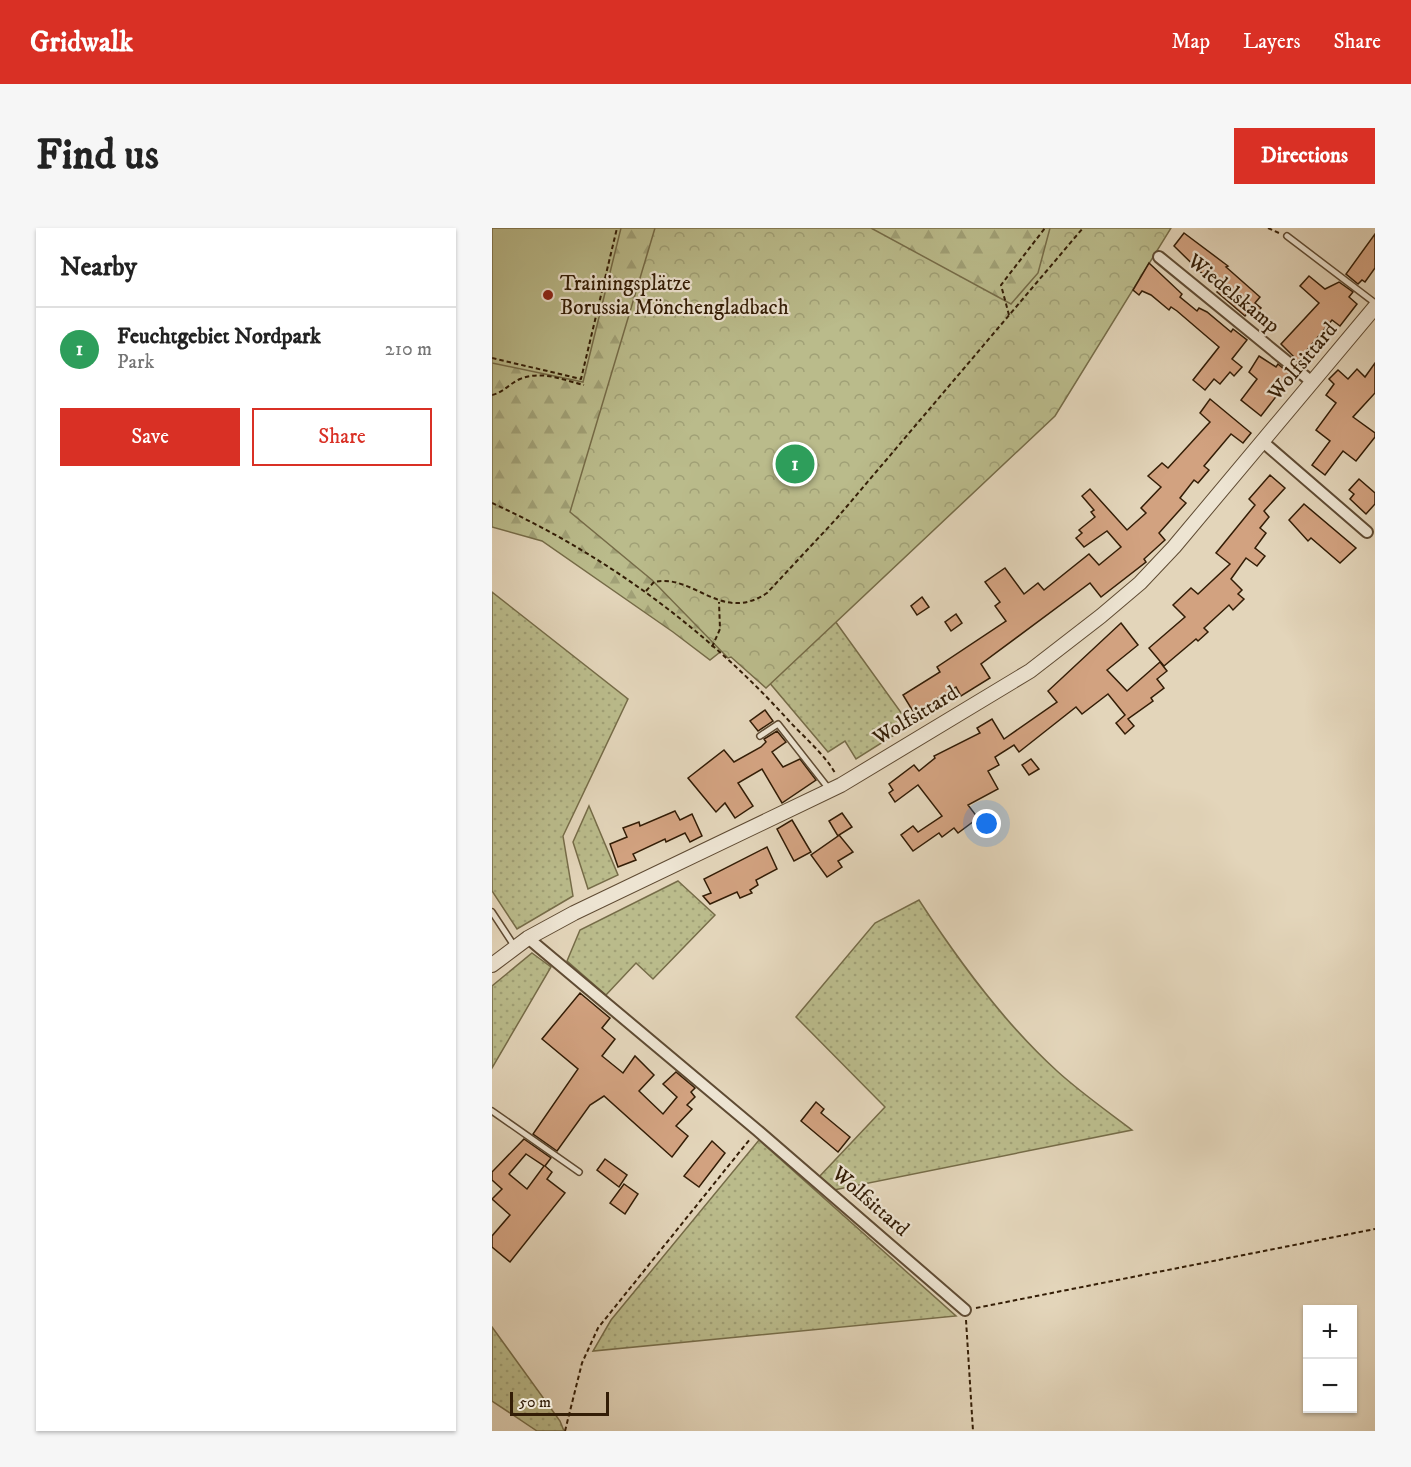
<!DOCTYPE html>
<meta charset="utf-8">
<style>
body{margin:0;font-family:"IM FELL DW Pica",serif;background:#f6f6f6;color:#222}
.controls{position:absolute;right:18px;bottom:18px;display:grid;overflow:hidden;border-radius:0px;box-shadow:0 2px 4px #0004}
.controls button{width:54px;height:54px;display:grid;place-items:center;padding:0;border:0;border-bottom:2px solid #e0e0e0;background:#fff;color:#222;font:30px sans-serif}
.scale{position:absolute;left:18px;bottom:15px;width:99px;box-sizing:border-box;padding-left:6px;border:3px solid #331d06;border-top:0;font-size:16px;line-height:21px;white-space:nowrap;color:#331d06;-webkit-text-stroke:4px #ede4d2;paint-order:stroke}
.you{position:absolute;left:495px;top:596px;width:21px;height:21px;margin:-15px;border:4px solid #fff;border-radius:50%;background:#1a73e8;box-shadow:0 0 0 9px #1a73e833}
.badge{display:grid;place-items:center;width:39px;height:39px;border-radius:50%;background:#d93025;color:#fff;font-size:20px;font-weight:700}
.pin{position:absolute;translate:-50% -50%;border:3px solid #fff;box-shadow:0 2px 6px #0006}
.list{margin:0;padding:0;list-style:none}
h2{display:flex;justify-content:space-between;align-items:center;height:78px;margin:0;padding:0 24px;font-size:26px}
h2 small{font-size:20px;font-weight:400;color:#767676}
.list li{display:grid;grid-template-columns:39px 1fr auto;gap:18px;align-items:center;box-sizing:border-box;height:84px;padding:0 24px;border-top:2px solid #e0e0e0}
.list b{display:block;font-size:22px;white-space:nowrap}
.list p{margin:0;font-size:20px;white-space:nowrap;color:#767676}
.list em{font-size:20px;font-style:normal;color:#767676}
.actions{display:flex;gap:12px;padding:18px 24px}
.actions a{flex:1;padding:14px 0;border:2px solid #d93025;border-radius:0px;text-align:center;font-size:21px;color:#d93025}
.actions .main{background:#d93025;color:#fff}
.map{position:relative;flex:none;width:883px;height:1203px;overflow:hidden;border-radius:0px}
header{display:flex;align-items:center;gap:36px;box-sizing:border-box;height:84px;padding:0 30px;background:#d93025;color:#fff}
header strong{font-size:28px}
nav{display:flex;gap:33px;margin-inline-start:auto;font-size:21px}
.intro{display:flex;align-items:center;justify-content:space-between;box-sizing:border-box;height:144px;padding:0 36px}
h1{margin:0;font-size:42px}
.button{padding:15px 27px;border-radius:0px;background:#d93025;color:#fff;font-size:21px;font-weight:700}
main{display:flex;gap:36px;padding:0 36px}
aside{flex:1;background:#fff;border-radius:0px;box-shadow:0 2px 4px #0004}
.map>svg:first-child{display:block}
</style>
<header>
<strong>Gridwalk</strong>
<nav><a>Map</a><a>Layers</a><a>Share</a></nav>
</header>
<div class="intro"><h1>Find us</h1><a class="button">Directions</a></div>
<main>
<aside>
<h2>Nearby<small></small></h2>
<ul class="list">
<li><span class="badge" style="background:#2e9e5b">1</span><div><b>Feuchtgebiet Nordpark</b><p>Park</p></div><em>210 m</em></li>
</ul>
<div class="actions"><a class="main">Save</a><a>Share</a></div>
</aside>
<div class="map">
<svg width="883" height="1203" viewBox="0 0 883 1203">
<defs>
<pattern id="grass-dots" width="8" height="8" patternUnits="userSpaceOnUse" patternTransform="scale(1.5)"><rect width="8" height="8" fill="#babb8b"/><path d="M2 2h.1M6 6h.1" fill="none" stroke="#a0a076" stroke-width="1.8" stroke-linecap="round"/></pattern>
<pattern id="forest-firs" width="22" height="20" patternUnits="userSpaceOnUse" patternTransform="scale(1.5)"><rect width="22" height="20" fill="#babb8b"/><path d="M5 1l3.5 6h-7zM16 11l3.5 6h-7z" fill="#a0a076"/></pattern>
<pattern id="park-crowns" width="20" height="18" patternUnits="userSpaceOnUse" patternTransform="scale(1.5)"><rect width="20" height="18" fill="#babb8b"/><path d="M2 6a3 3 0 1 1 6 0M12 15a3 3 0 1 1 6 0" fill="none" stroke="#a0a076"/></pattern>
</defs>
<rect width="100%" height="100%" fill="#e3d5ba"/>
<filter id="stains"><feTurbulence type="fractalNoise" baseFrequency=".00333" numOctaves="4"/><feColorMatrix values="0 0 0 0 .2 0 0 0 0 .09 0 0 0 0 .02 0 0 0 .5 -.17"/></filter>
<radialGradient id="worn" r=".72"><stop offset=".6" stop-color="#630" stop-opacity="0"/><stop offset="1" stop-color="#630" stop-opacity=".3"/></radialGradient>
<!-- grass -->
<g fill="url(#grass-dots)" stroke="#766c48" stroke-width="1.5">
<path d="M0,364L136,471L71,608L81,668L25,701L0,663Z"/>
<path d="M343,393L418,497L364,531L353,513L336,524L276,453Z"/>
<path d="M97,578L126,647L96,661L81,614Z"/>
<path d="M186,653L223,687L161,751L144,735L114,767L75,733L88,702Z"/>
<path d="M427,672C466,732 511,794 565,843C588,864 615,883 640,902L342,962L327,949L393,879L304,789L383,695Z"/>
<path d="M40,725L59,739L0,840V758Z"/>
<path d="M267,912L464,1088L101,1123L119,1092Z"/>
<path d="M0,1099L68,1193L72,1203H45L0,1173Z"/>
</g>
<!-- forest -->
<path fill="url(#forest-firs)" stroke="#766c48" stroke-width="1.5" d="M127,0H662L237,417L218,432L181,404L50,313L0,299V134Z"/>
<!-- park -->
<path fill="url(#park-crowns)" stroke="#766c48" stroke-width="1.5" d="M163,0H379L519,76L546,45L558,0H679L563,188L274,460L239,429L236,430L160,352L78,284Z"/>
<!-- garden -->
<path fill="#babb8b" stroke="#766c48" stroke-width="1.5" d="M0,0H129L91,154L0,135Z"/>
<!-- building -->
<g fill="#d2a280" stroke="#331d06" stroke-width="1.5" fill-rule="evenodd">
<path d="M692,5L736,38L734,39L768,69L763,75L769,80L762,90L756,84L753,88L725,64L727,62L682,18Z"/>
<path d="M883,6V40L873,54L870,52L866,56L854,46Z"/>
<path d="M657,35L690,66L688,69L705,83L707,80L715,84L739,104L741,101L755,112L740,131L750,139L742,148L738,144L728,156L722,151L713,162L701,152L727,119L685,83L679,79L677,82L659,67L650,63L647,67L641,62Z"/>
<path d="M817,48L833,61L847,54L861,64L857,69L865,76L848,98L840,92L806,133L789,116L827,75L808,58Z"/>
<path d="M767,128L784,139L786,136L800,148L769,188L749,172L765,151L757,144Z"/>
<path d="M883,135V165L861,189L883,205V209L864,233L851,223L833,247L820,237L838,213L824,202L844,175L834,167L842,156L837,151L846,142L856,151L865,141L873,149Z"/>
<path d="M718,171L759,205L751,215L739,206L712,238L717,242L706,255L702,252L688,270L694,275L667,305L673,312L652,331L654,334L609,369L598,355L489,436L498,450L469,468L464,459L422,485L411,467L448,444L445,439L514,393L503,378L508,374L493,354L513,340L532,366L546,355L552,362L597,326L607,337L629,319L615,303L592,319L584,310L590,305L587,302L603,289L599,284L602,282L590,268L598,261L635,302L654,285L649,280L669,259L656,248L670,235L676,240L718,194L708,185Z"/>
<path d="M778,247L793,260L772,283L777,289L768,300L774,305L763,320L773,328L765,338L754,330L739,351L750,362L746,366L752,371L741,382L737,377L712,400L716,404L706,413L704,411L672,438L657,420L693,389L681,377L699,360L706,366L738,336L724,325L763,277L757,271Z"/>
<path d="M867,251L883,265V276L874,286L858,271L862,266L857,262Z"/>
<path d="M812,276L864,320L848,335L819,310L816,313L797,292Z"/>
<path d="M430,369L437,379L425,387L419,378Z"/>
<path d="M464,386L470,395L459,403L453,394Z"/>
<path d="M629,395L646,417L615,442L635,463L668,434L675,443L665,451L672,460L659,470L661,473L636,491L642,498L633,506L624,495L633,487L616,466L590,486L584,479L527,524L522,517L503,529L507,537L496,543L506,561L476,577L486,590L466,605L462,600L450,609L447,605L421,623L409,607L421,598L426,604L450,588L426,557L403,574L397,565L401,562L397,556L422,537L427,543L443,530L442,528L488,505L485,500L500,491L512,511L565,474L556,463Z"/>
<path d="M273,482L281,493L266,503L258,493Z"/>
<path d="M285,503L294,514L280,524L291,539L308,531L324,552L290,575L270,541L246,555L261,578L243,590L233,575L224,584L196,550L232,522L242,534L269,519L274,514L272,511Z"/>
<path d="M539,531L547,541L537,547L530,537Z"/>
<path d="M183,583L188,592L200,586L210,608L198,614L193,605L174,614L173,611L141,626L144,632L126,639L118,616L135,609L131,600L147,594L148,598Z"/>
<path d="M350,585L360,599L347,607L361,624L346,633L350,639L335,649L319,627L346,608L337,593Z"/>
<path d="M300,592L319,624L302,633L285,601Z"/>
<path d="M275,619L285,641L264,652L266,657L258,662L260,665L248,670L245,664L218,676L211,668L219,665L212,651Z"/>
<path d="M88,765L118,790L110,800L123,811L110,828L131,845L143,828L162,847L147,863L171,886L185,869L171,856L184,844L203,860L199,864L203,869L195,877L200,881L184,898L196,908L180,929L112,868L98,877L65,923L41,906L86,841L50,811Z"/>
<path d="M324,874L332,881L329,885L358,909L346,924L309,893Z"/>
<path d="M32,911L59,930L53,938L60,944L55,951L73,965L18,1034L0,1019V1008L18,987L0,971L10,961L0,952V944ZM34,926L52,938L35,961L17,946Z"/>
<path d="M220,913L233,925L207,959L192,948Z"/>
<path d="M113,931L135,947L127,959L105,942Z"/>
<path d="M132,956L146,966L133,986L118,975Z"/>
</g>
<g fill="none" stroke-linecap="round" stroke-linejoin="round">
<defs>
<g id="service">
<path d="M795,8L883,75"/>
<path d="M268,508L286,496L337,561"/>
<path d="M0,684L23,719"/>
<path d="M0,883L87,944"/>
</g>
<g id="minor">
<path d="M667,29L820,154"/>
<path d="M771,214L875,304"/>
<path d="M36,710L265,902L473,1082"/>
</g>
<path id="tertiary" d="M0,737L36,710L82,685L349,557L538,443L609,388L648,355L682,319L883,79"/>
</defs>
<!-- service casing -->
<use href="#service" stroke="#5f4b33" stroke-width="8"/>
<!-- minor casing -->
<use href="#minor" stroke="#5f4b33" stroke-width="14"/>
<!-- tertiary casing -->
<use href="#tertiary" stroke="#5f4b33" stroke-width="16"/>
<!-- path -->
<g stroke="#331d06" stroke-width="2" stroke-dasharray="4.5 3" stroke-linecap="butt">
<path d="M776,0L787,5"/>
<path d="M517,87L509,57L553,0"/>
<path d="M0,130L89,151L125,0"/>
<path d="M0,167C12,164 17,156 28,151C50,142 71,152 92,157"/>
<path d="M0,275C114,327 215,402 298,494C313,510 333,527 343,545"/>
<path d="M154,363L162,354C202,345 229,396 275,365L345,290L591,0"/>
<path d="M220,419L228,401L227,374"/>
<path d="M484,1080L883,1001"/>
<path d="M474,1092L481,1203"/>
<path d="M73,1203L90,1135L106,1100L258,911"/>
</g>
<!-- service -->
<use href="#service" stroke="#ede4d2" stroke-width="5"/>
<!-- minor -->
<use href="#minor" stroke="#ede4d2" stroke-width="10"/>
<!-- tertiary -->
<use href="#tertiary" stroke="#ede4d2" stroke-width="14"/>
</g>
<!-- markers -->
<circle fill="#8f2418" stroke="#ede4d2" stroke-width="2" cx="56" cy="67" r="6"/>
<g text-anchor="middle" stroke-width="4.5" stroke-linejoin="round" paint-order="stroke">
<!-- poi labels -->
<g font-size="21" fill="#331d06" stroke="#ede4d2" text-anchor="start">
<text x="68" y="62">Trainingsplätze<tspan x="68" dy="24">Borussia Mönchengladbach</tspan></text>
</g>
<!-- street labels -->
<g font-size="21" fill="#331d06" stroke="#ede4d2">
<text transform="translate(742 65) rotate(39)" y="7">Wiedelskamp</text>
<text transform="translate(810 133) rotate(-50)" y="7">Wolfsittard</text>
<text transform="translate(423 487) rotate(-31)" y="7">Wolfsittard</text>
<text transform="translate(379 973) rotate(41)" y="7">Wolfsittard</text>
</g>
</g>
<rect width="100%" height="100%" filter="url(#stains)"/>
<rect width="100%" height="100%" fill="url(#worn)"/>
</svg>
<div class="controls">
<button>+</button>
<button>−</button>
</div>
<div class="scale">50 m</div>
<div class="you"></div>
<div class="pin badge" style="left:303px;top:236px;background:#2e9e5b">1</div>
</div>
</main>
